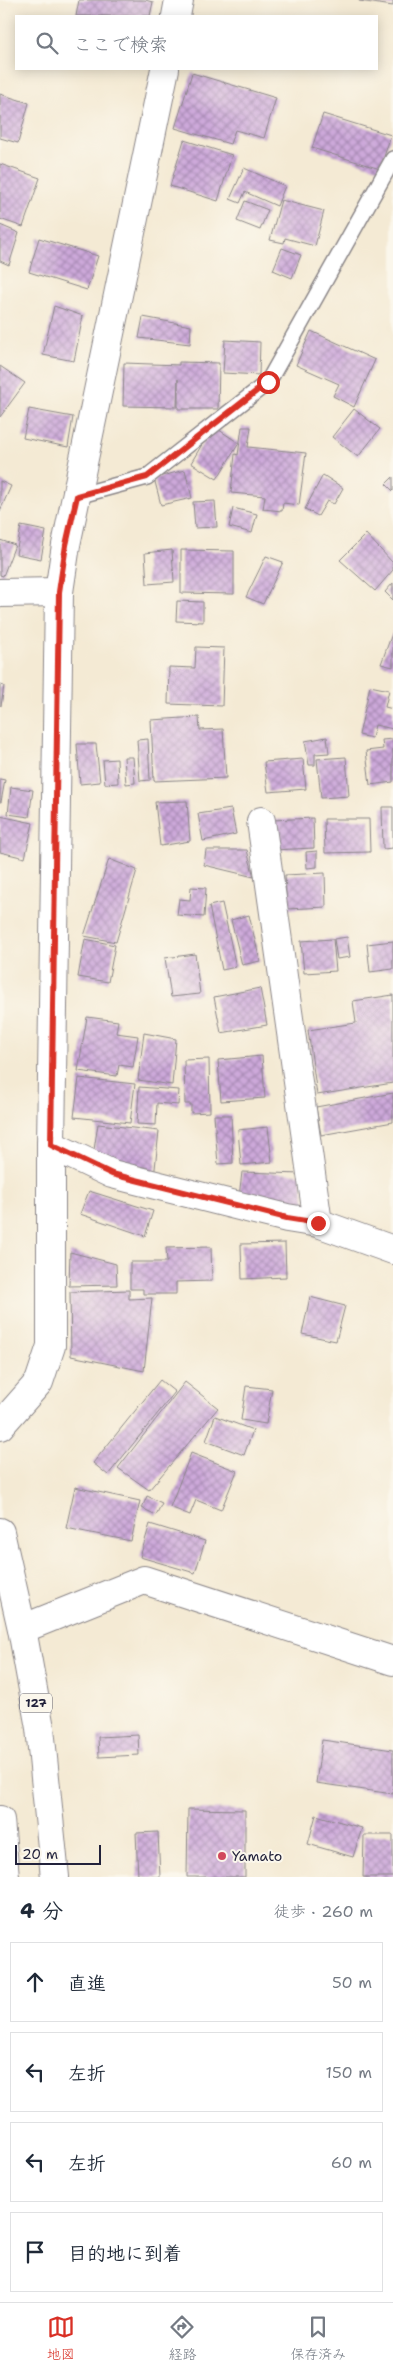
<!DOCTYPE html>
<html lang="ja">
<meta charset="utf-8">
<style>
body{margin:0;font-family:"Shantell Sans","Klee One",sans-serif;background:#f6f6f7;color:#1f2937}
.scale{position:absolute;left:15px;bottom:12px;width:86px;box-sizing:border-box;padding-left:5px;border:2px solid #22223b;border-top:0;font-size:14px;line-height:18px;white-space:nowrap;color:#22223b;-webkit-text-stroke:4px #fbf7ec;paint-order:stroke}
.stop{position:absolute;width:15px;height:15px;margin:-11px;border:4px solid #d93025;border-radius:50%;background:#fff}
.stop.end{background:#d93025;border-color:#fff;box-shadow:0 1px 5px #0008}
.list{margin:0;padding:0;list-style:none}
h2{display:flex;justify-content:space-between;align-items:center;height:65px;margin:0;padding:0 20px;font-size:21px}
h2 small{font-size:16px;font-weight:400;color:#747a83}
.list li{display:grid;grid-template-columns:32px 1fr auto;gap:15px;align-items:center;box-sizing:border-box;height:80px;margin:0 10px 10px;padding:0 10px;border:1px solid #e0e1e3;border-radius:0px}
.list b{display:block;font-size:19px;white-space:nowrap}
.list em{font-size:16px;font-style:normal;color:#747a83}
.icon{flex:none;width:28px;height:28px;fill:none;stroke:currentColor;stroke-width:2;stroke-linecap:round;stroke-linejoin:round}
.map{position:relative;flex:none;width:393px;height:1877px;overflow:hidden}
.search{position:absolute;background:#fff;box-shadow:0 2px 12px #0003;left:15px;right:15px;top:15px;height:55px;display:flex;align-items:center;gap:12px;box-sizing:border-box;padding:0 18px;border-radius:0px;color:#747a83;font-size:19px}
.sheet{height:425px;background:#fff}
nav{display:flex;justify-content:space-around;align-items:center;box-sizing:border-box;height:70px;border-top:1px solid #e0e1e3;background:#fff;font-size:14px;color:#747a83}
nav a{display:grid;justify-items:center;gap:2px}
nav .on{color:#d93025}
.map>svg:first-child{display:block}
</style>
<div class="map">
<svg width="393" height="1877" viewBox="0 0 393 1877">
<defs>
<pattern id="building-cross-hatch" width="8" height="8" patternUnits="userSpaceOnUse" patternTransform="scale(1.25)"><rect width="8" height="8" fill="#cda9da"/><path d="M0 0l8 8M0 8l8-8" fill="none" stroke="#a689b2"/></pattern>
</defs>
<rect width="100%" height="100%" fill="#fbf7ec"/>
<filter id="ink" filterUnits="userSpaceOnUse"><feTurbulence type="fractalNoise" baseFrequency=".02" numOctaves="2"/><feDisplacementMap in="SourceGraphic" scale="10" xChannelSelector="R" yChannelSelector="G"/><feConvolveMatrix kernelMatrix="1 2 1 2 8 2 1 2 1" color-interpolation-filters="sRGB"/></filter>
<filter id="wash" filterUnits="userSpaceOnUse"><feTurbulence type="fractalNoise" baseFrequency=".0096" numOctaves="4" result="noise"/><feDisplacementMap in="SourceGraphic" scale="20" xChannelSelector="R" yChannelSelector="G"/><feGaussianBlur stdDeviation="1.12" result="paint"/><feColorMatrix in="noise" values="0 0 0 0 0 0 0 0 0 0 0 0 0 0 0 0 0 1.4 0 .05"/><feComposite in="paint" operator="in"/></filter>
<g filter="url(#wash)">
<rect width="100%" height="100%" fill="#f4ead4"/>
<g id="blocks">
<!-- building -->
<g fill="url(#building-cross-hatch)">
<path d="M79,0H145L153,2L150,16H76Z"/>
<path d="M359,0H393V6L359,1Z"/>
<path d="M192,73L276,98L264,138L235,130L230,144L175,128Z"/>
<path d="M0,94L29,103L18,143L0,138Z"/>
<path d="M323,114L391,135L380,169L312,148Z"/>
<path d="M184,140L232,155L218,201L170,186Z"/>
<path d="M0,164L40,178L23,227L0,219Z"/>
<path d="M244,168L285,186L277,206L245,192L240,203L230,199Z"/>
<path d="M281,200L324,211L315,246L285,238L284,243L270,240Z"/>
<path d="M245,201L268,210L260,230L237,221Z"/>
<path d="M0,225L19,233L9,265L0,261Z"/>
<path d="M39,238L98,256L87,290L29,272Z"/>
<path d="M282,248L301,255L292,278L273,270Z"/>
<path d="M54,306L83,316L74,361L43,355Z"/>
<path d="M143,317L191,326L190,344L139,338Z"/>
<path d="M311,331L375,360L354,407L333,396L339,384L296,365Z"/>
<path d="M225,340L260,342L259,375L223,373Z"/>
<path d="M179,362L219,363L218,409H178V379L177,407L123,406L124,363L179,365Z"/>
<path d="M0,366L25,383L0,417Z"/>
<path d="M29,409L73,417L68,447L23,438Z"/>
<path d="M354,409L380,429L358,457L332,437Z"/>
<path d="M213,426L239,443L217,479L191,463Z"/>
<path d="M242,427H251L248,447L306,453L299,505L283,503L282,511L263,509L265,496L231,493L235,454L238,455Z"/>
<path d="M185,470L192,498L161,505L154,478Z"/>
<path d="M323,475L343,488L334,504L327,501L318,516L305,509Z"/>
<path d="M393,477V491L386,484Z"/>
<path d="M0,481L11,486L0,511Z"/>
<path d="M215,501L217,527L195,528L193,502Z"/>
<path d="M233,508L257,514L252,533L229,527Z"/>
<path d="M21,526L46,531L41,559L16,554Z"/>
<path d="M366,534L393,563V570L375,591L340,560Z"/>
<path d="M0,540L15,545L3,576L0,575Z"/>
<path d="M172,550L174,582L147,584L145,553Z"/>
<path d="M181,550L234,551V594L181,593Z"/>
<path d="M266,556L283,562L263,604L246,597Z"/>
<path d="M393,583V600L385,592Z"/>
<path d="M177,601L203,602V622L176,621Z"/>
<path d="M393,631V667L381,664Z"/>
<path d="M196,647L224,648L222,706L168,704L169,667L195,668Z"/>
<path d="M0,685L4,686L1,706L0,705Z"/>
<path d="M370,686L389,690L385,707L393,709V729L375,725L372,738L359,735Z"/>
<path d="M199,717L200,730L223,729L226,778L154,781L151,720Z"/>
<path d="M327,737L329,753L315,754V765H309L305,741Z"/>
<path d="M148,739L150,780L140,781L137,740Z"/>
<path d="M393,739V782L370,785L366,751L383,749L382,740Z"/>
<path d="M77,744H96L100,782L80,784Z"/>
<path d="M124,757H133L135,783L126,784Z"/>
<path d="M346,757L349,796L321,798L317,759Z"/>
<path d="M117,759L118,783L105,784L103,760Z"/>
<path d="M303,759L306,789L268,792L264,762Z"/>
<path d="M0,779L5,780L1,802H0Z"/>
<path d="M11,787L33,790L29,817L8,814Z"/>
<path d="M187,801L190,841L160,846L155,802Z"/>
<path d="M382,807H393V848L383,849Z"/>
<path d="M231,809L236,834L203,841L198,814Z"/>
<path d="M0,816L33,823L25,858L0,852Z"/>
<path d="M313,818L314,848L273,850L272,820Z"/>
<path d="M324,819H369L370,852L325,853Z"/>
<path d="M206,850H247L254,877L204,865Z"/>
<path d="M317,851V867L307,868L306,852Z"/>
<path d="M109,859L137,870L116,942L84,936Z"/>
<path d="M325,873L326,907L287,909L285,875Z"/>
<path d="M191,887L206,888L204,917L177,915L179,899L190,900Z"/>
<path d="M222,903L236,967L222,970L209,906Z"/>
<path d="M249,915L260,961L242,965L231,920Z"/>
<path d="M347,937L350,957L337,959L334,939Z"/>
<path d="M85,939L115,945L108,982L78,977Z"/>
<path d="M333,939L336,971L304,973L301,941Z"/>
<path d="M393,941V969L370,972L367,944Z"/>
<path d="M195,954L200,994L171,997L165,958Z"/>
<path d="M260,988L267,1025L221,1033L214,997Z"/>
<path d="M393,995V1083L317,1095L308,1030L356,1023L353,1001Z"/>
<path d="M87,1017L118,1021L116,1033L138,1036L133,1067L119,1065L117,1076L78,1071Z"/>
<path d="M144,1033L176,1039L172,1085L138,1080Z"/>
<path d="M262,1056L265,1098L221,1101L218,1060Z"/>
<path d="M209,1059L210,1112L191,1113V1104H185L184,1060Z"/>
<path d="M79,1078L135,1084L130,1123L74,1117Z"/>
<path d="M139,1087L179,1090L178,1105L157,1103L156,1125L137,1124Z"/>
<path d="M393,1093V1122L321,1135L316,1107Z"/>
<path d="M214,1115H231L233,1163L218,1164Z"/>
<path d="M98,1124L159,1131L154,1178L93,1156Z"/>
<path d="M268,1127L272,1162L241,1165L238,1130Z"/>
<path d="M242,1172L301,1174L306,1212L239,1197Z"/>
<path d="M89,1191L153,1211L145,1236L80,1214Z"/>
<path d="M285,1243L286,1277L242,1279L241,1244Z"/>
<path d="M211,1247L212,1281L176,1282V1294H143V1289H130V1262H167L166,1248Z"/>
<path d="M70,1252L116,1264L117,1285L69,1286Z"/>
<path d="M129,1290V1299L152,1298L144,1371L71,1356L70,1292Z"/>
<path d="M310,1297L345,1306L336,1341L302,1334Z"/>
<path d="M160,1380L175,1392L108,1475L93,1463Z"/>
<path d="M185,1382L218,1408L149,1490L118,1468Z"/>
<path d="M246,1386L272,1389L266,1424L241,1420Z"/>
<path d="M215,1416L253,1430L244,1455L206,1441Z"/>
<path d="M191,1453L237,1471L221,1510L196,1500L190,1515L170,1507Z"/>
<path d="M75,1487L140,1501L131,1541L66,1528Z"/>
<path d="M147,1496L162,1503L156,1515L142,1508Z"/>
<path d="M150,1524L205,1541L195,1573L140,1557Z"/>
<path d="M138,1735L139,1755L99,1757L98,1737Z"/>
<path d="M322,1740L393,1750V1794L316,1783Z"/>
<path d="M188,1809L245,1810V1877H187Z"/>
<path d="M316,1815L362,1828L353,1857L308,1844Z"/>
<path d="M158,1832L160,1877H138L136,1833Z"/>
<path d="M364,1835H393V1877H363Z"/>
</g>
</g>
</g>
<g filter="url(#ink)">
<use href="#blocks" fill-opacity="0" stroke="#8b8688" stroke-width="1"/>
<g fill="none" stroke-linecap="round" stroke-linejoin="round">
<defs>
<path id="service" d="M77,496L147,477L268,382L393,159"/>
<g id="minor">
<path d="M0,593L59,592"/>
<path d="M261,821L318,1223"/>
<path d="M51,1145L112,1174L287,1218L318,1223L393,1250"/>
<path d="M22,1629L144,1580L393,1661"/>
</g>
<g id="tertiary">
<path d="M176,16L179,0"/>
<path d="M0,1426L39,1382L51,1346V1145L59,592L66,545L165,69"/>
</g>
<g id="trunk">
<path d="M0,1532L22,1629L40,1728L55,1877"/>
<path d="M0,1820L5,1877"/>
</g>
</defs>
<!-- service casing -->
<use href="#service" stroke="#8b8688" stroke-width="18"/>
<!-- minor casing -->
<use href="#minor" stroke="#8b8688" stroke-width="30"/>
<!-- tertiary casing -->
<use href="#tertiary" stroke="#8b8688" stroke-width="30"/>
<!-- trunk casing -->
<use href="#trunk" stroke="#8b8688" stroke-width="30"/>
<!-- service -->
<use href="#service" stroke="#fff" stroke-width="15"/>
<!-- minor -->
<use href="#minor" stroke="#fff" stroke-width="28"/>
<!-- tertiary -->
<use href="#tertiary" stroke="#fff" stroke-width="28"/>
<!-- trunk -->
<use href="#trunk" stroke="#fff" stroke-width="28"/>
</g>
</g>
<g fill="none" stroke-linecap="round" stroke-linejoin="round" filter="url(#ink)">
<!-- route -->
<path stroke="#d93025" stroke-width="6" d="M268,382L147,477L77,496L66,545L59,592L51,1145L112,1174L287,1218L318,1223"/>
</g>
<!-- markers -->
<circle fill="#d1495b" stroke="#fbf7ec" stroke-width="2" cx="222" cy="1856" r="5"/>
<g text-anchor="middle" stroke-width="4" stroke-linejoin="round" paint-order="stroke">
<!-- shield labels -->
<rect fill="#fbf7ec" stroke="#636270" stroke-width="1" x="20" y="1693.5" width="32" height="19" rx="4"/>
<g font-size="12" font-weight="bold" fill="#22223b">
<text x="36" y="1707">127</text>
</g>
<!-- poi labels -->
<g font-size="14" fill="#22223b" stroke="#fbf7ec" text-anchor="start">
<text x="232" y="1861">Yamato</text>
</g>
</g>
</svg>
<div class="scale">20 m</div>
<div class="stop" style="left:268px;top:382px"></div>
<div class="stop end" style="left:318px;top:1223px"></div>
<div class="search"><svg class="icon" aria-label="search" viewBox="0 0 24 24"><circle cx="10" cy="10" r="6"/><path d="M15 15l6 6"/></svg>ここで検索</div>
</div>
<section class="sheet">
<h2>4 分<small>徒歩 · 260 m</small></h2>
<ul class="list">
<li><svg class="icon" aria-label="ahead" viewBox="0 0 24 24"><path d="M12 20V5M6 11l6-6 6 6"/></svg><div><b>直進</b></div><em>50 m</em></li>
<li><svg class="icon" aria-label="left" viewBox="0 0 24 24"><path d="M17 20v-9H6M10 6l-5 5 5 5"/></svg><div><b>左折</b></div><em>150 m</em></li>
<li><svg class="icon" aria-label="left" viewBox="0 0 24 24"><path d="M17 20v-9H6M10 6l-5 5 5 5"/></svg><div><b>左折</b></div><em>60 m</em></li>
<li><svg class="icon" aria-label="arrive" viewBox="0 0 24 24"><path d="M6 21V4h12l-3 4 3 4H6"/></svg><div><b>目的地に到着</b></div></li>
</ul>
</section>
<nav>
<a class="on"><svg class="icon" aria-label="map" viewBox="0 0 24 24"><path d="M3 6l6-2 6 2 6-2v14l-6 2-6-2-6 2zM9 4v14M15 6v14"/></svg>地図</a>
<a><svg class="icon" aria-label="directions" viewBox="0 0 24 24"><path d="M12 3l9 9-9 9-9-9zM9 14v-3h6M13 9l2 2-2 2"/></svg>経路</a>
<a><svg class="icon" aria-label="saved" viewBox="0 0 24 24"><path d="M7 4h10v16l-5-4-5 4z"/></svg>保存済み</a>
</nav>
